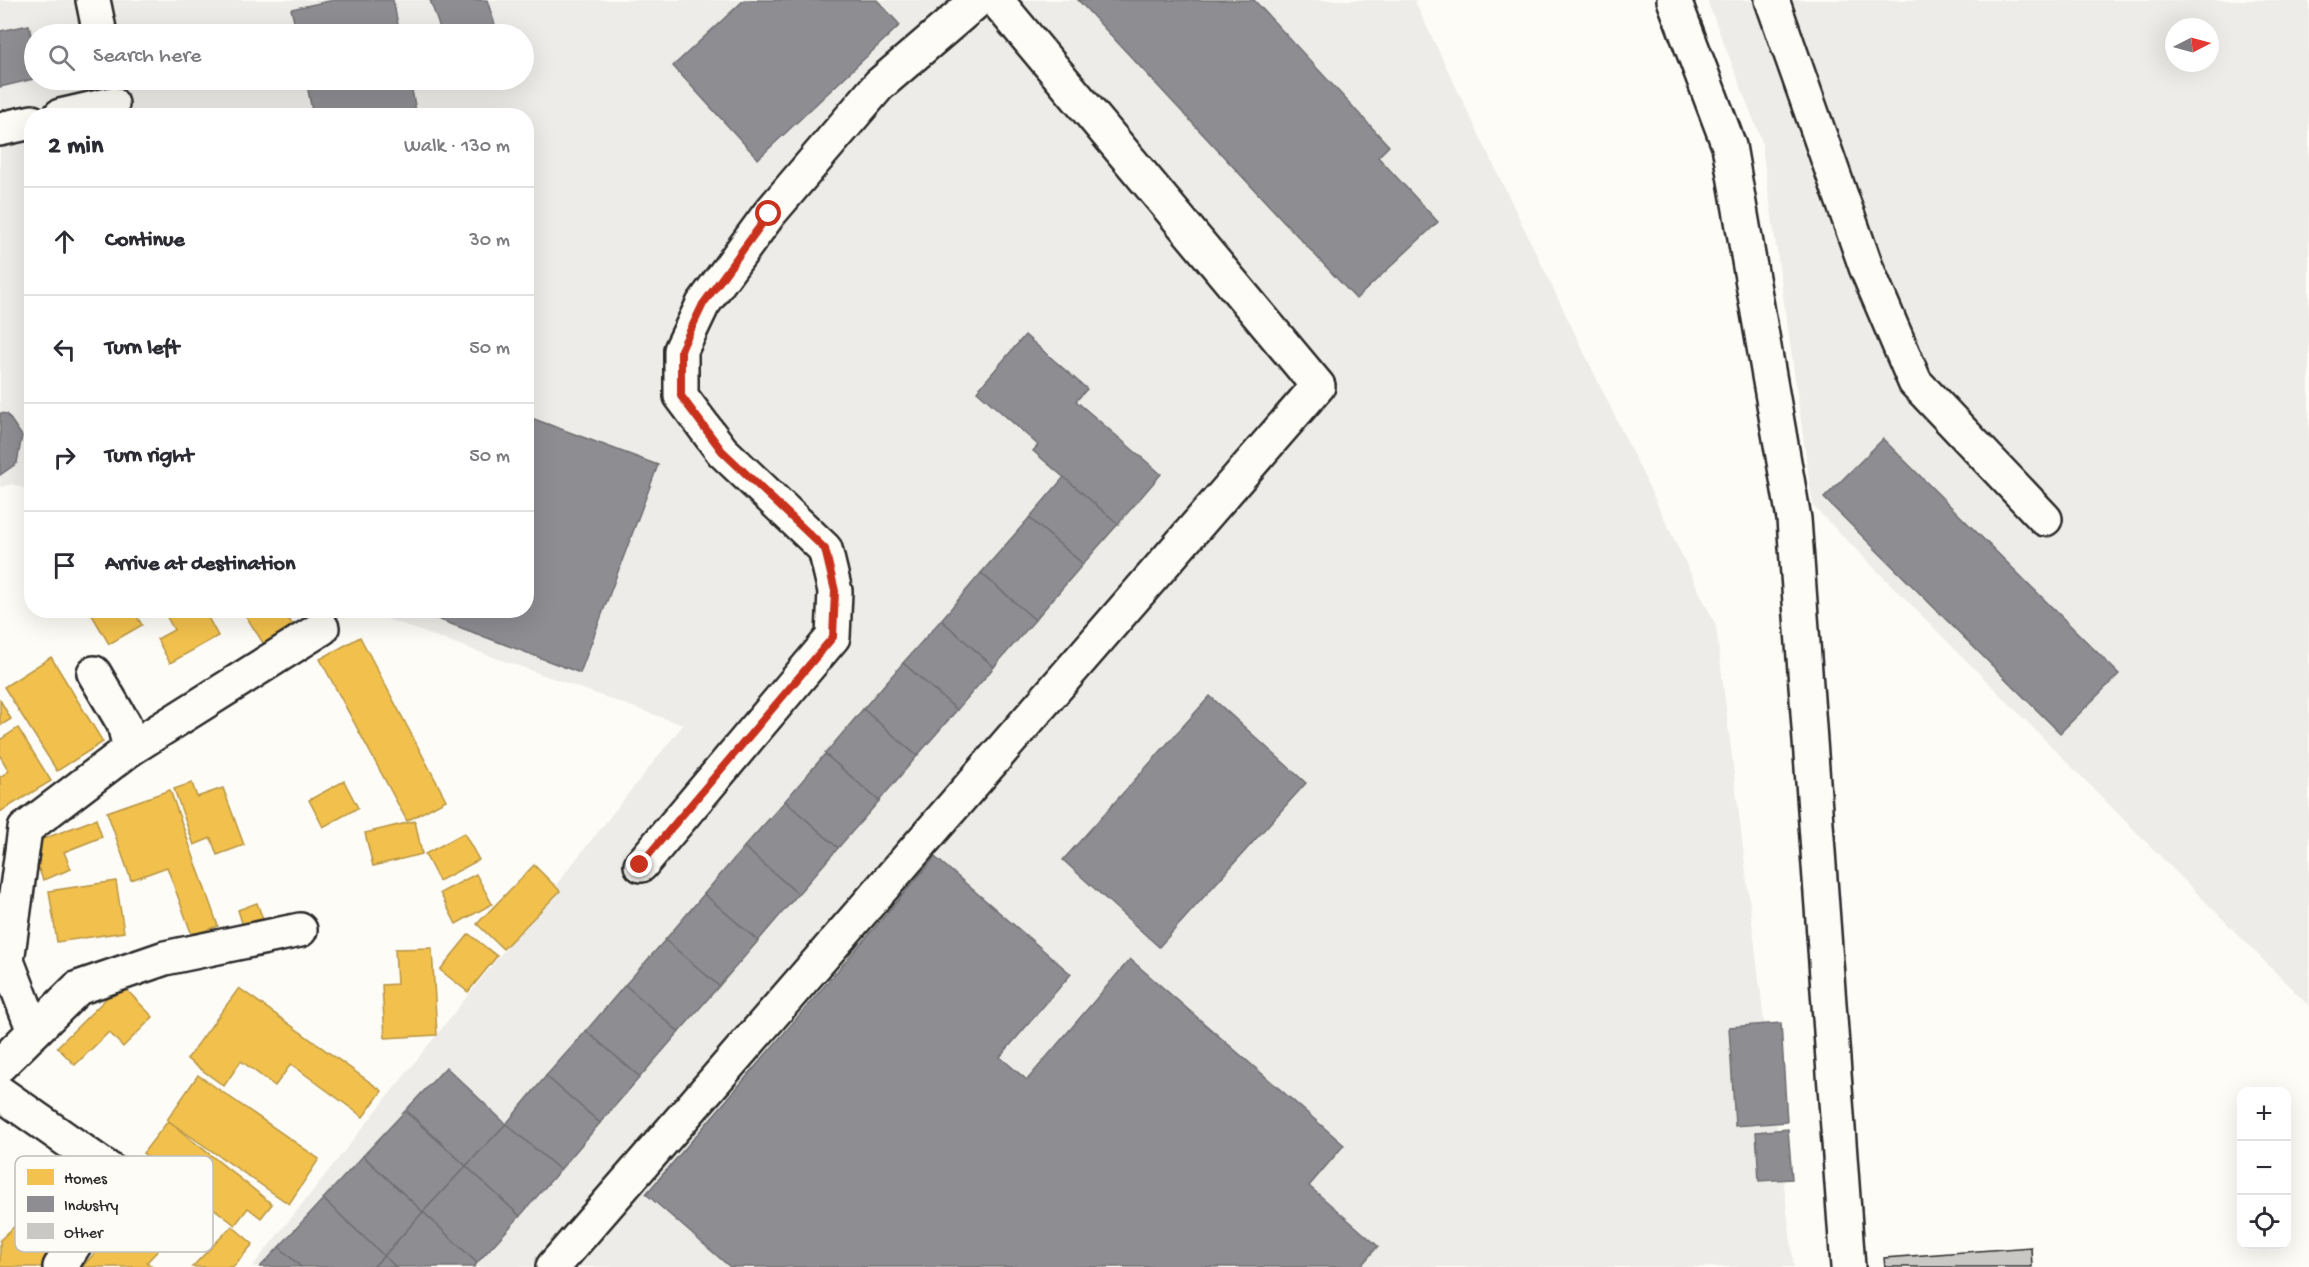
<!DOCTYPE html>
<meta charset="utf-8">
<style>
body{margin:0;font-family:"Gochi Hand",sans-serif;background:#f7f7f7;color:#2b2b33}
.controls{position:absolute;right:18px;bottom:18px;display:grid;overflow:hidden;border-radius:12px;box-shadow:0 6px 24px #0002}
.controls button{width:54px;height:54px;display:grid;place-items:center;padding:0;border:0;border-bottom:2px solid #e1e1e2;background:#fff;color:#2b2b33;font:30px sans-serif}
.compass{position:absolute;left:2165px;top:18px;width:54px;height:54px;border-radius:50%;background:#fff;box-shadow:0 6px 24px #0002;rotate:84deg}
.stop{position:absolute;width:18px;height:18px;margin:-14px;border:4px solid #c8321e;border-radius:50%;background:#fff}
.stop.end{background:#c8321e;border-color:#fff;box-shadow:0 2px 6px #0008}
.list{margin:0;padding:0;list-style:none}
h2{display:flex;justify-content:space-between;align-items:center;height:78px;margin:0;padding:0 24px;font-size:26px}
h2 small{font-size:20px;font-weight:400;color:#7c7c81}
.list li{display:grid;grid-template-columns:39px 1fr auto;gap:18px;align-items:center;box-sizing:border-box;height:108px;padding:0 24px;border-top:2px solid #e1e1e2}
.list b{display:block;font-size:22px;white-space:nowrap}
.list em{font-size:20px;font-style:normal;color:#7c7c81}
.icon{flex:none;width:33px;height:33px;fill:none;stroke:currentColor;stroke-width:2;stroke-linecap:round;stroke-linejoin:round}
.map{position:relative;flex:none;width:2309px;height:1267px;overflow:hidden}
.search{position:absolute;background:#fff;box-shadow:0 6px 24px #0002;left:24px;top:24px;width:510px;height:66px;display:flex;align-items:center;gap:15px;box-sizing:border-box;padding:0 21px;border-radius:33px;color:#7c7c81;font-size:22px}
.panel{position:absolute;background:#fff;box-shadow:0 6px 24px #0002;left:24px;top:108px;width:510px;height:510px;border-radius:24px}
.map>svg:first-child{display:block}
</style>
<div class="map">
<svg width="2309" height="1267" viewBox="0 0 2309 1267">
<rect width="100%" height="100%" fill="#fdfcf7"/>
<filter id="ink" filterUnits="userSpaceOnUse"><feTurbulence type="fractalNoise" baseFrequency=".0167" numOctaves="2"/><feDisplacementMap in="SourceGraphic" scale="12" xChannelSelector="R" yChannelSelector="G"/><feConvolveMatrix kernelMatrix="1 2 1 2 8 2 1 2 1" color-interpolation-filters="sRGB"/></filter>
<g filter="url(#ink)">
<!-- built -->
<g fill="#edece8" fill-rule="evenodd">
<path d="M0,0H1414L1716,626L1794,1267H252L683,725L365,611L526,610V116H32L31,491L12,484L0,487ZM34,34H524V80H34Z"/>
<path d="M1707,0H2309V1006L1813,506L1761,139ZM2174,27H2210V63H2174Z"/>
</g>
<!-- homes -->
<g fill="#f2c14e" stroke="#b69444" stroke-width="1.5">
<path d="M89,610H133L142,625L109,644Z"/>
<path d="M163,610H204L218,636L170,663L157,639L174,630Z"/>
<path d="M242,610H283L294,627L265,646Z"/>
<path d="M360,637L446,800L407,821L320,659Z"/>
<path d="M51,657L103,742L57,771L4,687Z"/>
<path d="M0,700L11,719L0,726Z"/>
<path d="M18,728L51,781L0,812V777L9,771L0,756V740Z"/>
<path d="M344,781L358,808L323,827L309,800Z"/>
<path d="M192,783L197,797L223,788L244,845L217,855L211,838L194,845L174,789Z"/>
<path d="M170,790L218,926L192,935L167,867L131,880L107,812Z"/>
<path d="M96,819L102,837L64,852L71,869L43,880L30,844Z"/>
<path d="M415,821L422,854L373,866L365,833Z"/>
<path d="M464,833L479,860L439,881L425,854Z"/>
<path d="M534,865L560,891L503,949L477,924Z"/>
<path d="M476,874L492,904L456,924L440,893Z"/>
<path d="M116,881L124,932L57,942L49,891Z"/>
<path d="M257,903L263,919L243,926L238,910Z"/>
<path d="M469,934L497,956L468,992L440,970Z"/>
<path d="M432,948L437,1035L385,1038L382,985L397,984L395,949Z"/>
<path d="M121,984L153,1017L123,1047L109,1032L75,1065L57,1047Z"/>
<path d="M239,988L382,1091L363,1117L291,1064L275,1086L241,1061L224,1086L187,1059Z"/>
<path d="M198,1075L319,1159L289,1204L167,1120Z"/>
<path d="M168,1121L272,1204L261,1218L248,1208L235,1225L143,1153Z"/>
<path d="M137,1206L171,1237L147,1262L152,1267H82Z"/>
<path d="M33,1209L68,1246L45,1267H0V1240Z"/>
<path d="M232,1226L253,1244L233,1267H192Z"/>
</g>
<!-- industry -->
<g fill="#8d8d92" stroke="#707073" stroke-width="1.5">
<path d="M334,0H393L400,34H297L291,9Z"/>
<path d="M430,0H487L498,34H442Z"/>
<path d="M744,0H877L900,25L758,159L673,66Z"/>
<path d="M1078,0H1254L1389,146L1378,157L1438,222L1356,299Z"/>
<path d="M29,25L34,51V79L0,87V31Z"/>
<path d="M306,80H410L417,116H313Z"/>
<path d="M1025,335L1087,389L1076,401L1161,474L1118,524L1033,451L1038,445L977,391Z"/>
<path d="M32,343V367L27,344Z"/>
<path d="M0,413L7,414L22,436L17,463L0,475Z"/>
<path d="M526,416L658,465L580,673L414,610H526Z"/>
<path d="M1883,439L2119,674L2060,733L1824,498Z"/>
<path d="M1064,477L1118,524L1083,564L1029,518Z"/>
<path d="M1029,518L1083,564L1035,620L981,573Z"/>
<path d="M981,573L1035,620L994,667L941,620Z"/>
<path d="M941,620L994,667L957,710L903,663Z"/>
<path d="M903,663L957,710L917,756L863,709Z"/>
<path d="M1210,696L1306,783L1159,947L1063,860Z"/>
<path d="M863,709L917,756L879,801L825,754Z"/>
<path d="M825,754L879,801L838,848L785,801Z"/>
<path d="M785,801L838,848L798,894L744,847Z"/>
<path d="M744,847L798,894L758,941L704,894Z"/>
<path d="M935,857L1071,974L1000,1057L1027,1080L1130,959L1344,1145L1309,1186L1378,1246L1360,1267H730L646,1194Z"/>
<path d="M704,894L758,941L719,986L665,940Z"/>
<path d="M665,940L719,986L679,1032L625,985Z"/>
<path d="M625,985L679,1032L640,1077L586,1031Z"/>
<path d="M1781,1023L1787,1122L1735,1126L1729,1027Z"/>
<path d="M586,1031L640,1077L600,1123L546,1076Z"/>
<path d="M446,1067L506,1124L466,1166L406,1110Z"/>
<path d="M546,1076L600,1123L560,1170L506,1124Z"/>
<path d="M405,1111L466,1166L423,1212L363,1156Z"/>
<path d="M506,1124L560,1170L520,1216L466,1166Z"/>
<path d="M1788,1129L1792,1179L1759,1181L1756,1132Z"/>
<path d="M363,1156L423,1212L384,1256L323,1199Z"/>
<path d="M466,1166L520,1216L477,1263L423,1212Z"/>
<path d="M323,1199L384,1256L373,1267H301L279,1247Z"/>
<path d="M423,1212L477,1263L474,1267H396L384,1256Z"/>
<path d="M279,1247L301,1267H260Z"/>
<path d="M384,1256L396,1267H373Z"/>
</g>
<!-- building -->
<path fill="#c9c8c4" stroke="#2b2b2b" stroke-width="1.5" d="M2031,1247L2032,1267H1885L1884,1258Z"/>
<g fill="none" stroke-linecap="round" stroke-linejoin="round">
<defs>
<g id="minor">
<path d="M93,0L100,34"/>
<path d="M1674,0L1729,146L1794,519L1848,1267"/>
<path d="M1772,0L1866,267L1915,382L2045,519"/>
<path d="M60,116L112,104"/>
<path d="M0,129L32,122"/>
<path d="M130,749L322,628"/>
<path d="M641,865L833,637L835,591L825,549L722,451L681,396V350L703,304L769,214L879,85L978,0"/>
<path d="M34,1031L7,961L25,829L130,749L124,724L94,673"/>
<path d="M0,1065L78,988L165,958L300,930"/>
<path d="M0,1093L118,1176L60,1267"/>
<path d="M553,1267L1318,386L996,0"/>
</g>
</defs>
<!-- minor casing -->
<use href="#minor" stroke="#2b2b2b" stroke-width="38"/>
<!-- minor -->
<use href="#minor" stroke="#fdfcf7" stroke-width="33"/>
</g>
</g>
<g fill="none" stroke-linecap="round" stroke-linejoin="round" filter="url(#ink)">
<!-- route -->
<path stroke="#c8321e" stroke-width="8" d="M640,865L833,637L835,591L825,549L722,451L681,396V350L703,304L769,214"/>
</g>
<!-- legend -->
<rect x="15" y="1156" width="198" height="96" rx="9" fill="#fdfcf7" stroke="#bebdba" stroke-width="1.5"/>
<rect x="27" y="1169" width="27" height="16" fill="#f2c14e"/>
<rect x="27" y="1196" width="27" height="16" fill="#8d8d92"/>
<rect x="27" y="1223" width="27" height="16" fill="#c9c8c4"/>
<g font-size="16" fill="#2b2b2b">
<text x="64" y="1183">Homes</text>
<text x="64" y="1210">Industry</text>
<text x="64" y="1237">Other</text>
</g>
</svg>
<div class="controls">
<button>+</button>
<button>−</button>
<button><svg class="icon" aria-label="locate" viewBox="0 0 24 24"><circle cx="12" cy="12" r="6"/><path d="M12 2v4M12 18v4M2 12h4M18 12h4"/></svg></button>
</div>
<svg class="compass" viewBox="-18 -18 36 36"><path d="M0-13l5 13h-10z" fill="#e53935"/><path d="M0 13l5-13h-10z" fill="#7c7c81"/></svg>
<div class="stop" style="left:769px;top:214px"></div>
<div class="stop end" style="left:640px;top:865px"></div>
<div class="search"><svg class="icon" aria-label="search" viewBox="0 0 24 24"><circle cx="10" cy="10" r="6"/><path d="M15 15l6 6"/></svg>Search here</div>
<section class="panel">
<h2>2 min<small>Walk · 130 m</small></h2>
<ul class="list">
<li><svg class="icon" aria-label="ahead" viewBox="0 0 24 24"><path d="M12 20V5M6 11l6-6 6 6"/></svg><div><b>Continue</b></div><em>30 m</em></li>
<li><svg class="icon" aria-label="left" viewBox="0 0 24 24"><path d="M17 20v-9H6M10 6l-5 5 5 5"/></svg><div><b>Turn left</b></div><em>50 m</em></li>
<li><svg class="icon" aria-label="right" viewBox="0 0 24 24"><path d="M7 20v-9h11M14 6l5 5-5 5"/></svg><div><b>Turn right</b></div><em>50 m</em></li>
<li><svg class="icon" aria-label="arrive" viewBox="0 0 24 24"><path d="M6 21V4h12l-3 4 3 4H6"/></svg><div><b>Arrive at destination</b></div></li>
</ul>
</section>
</div>
